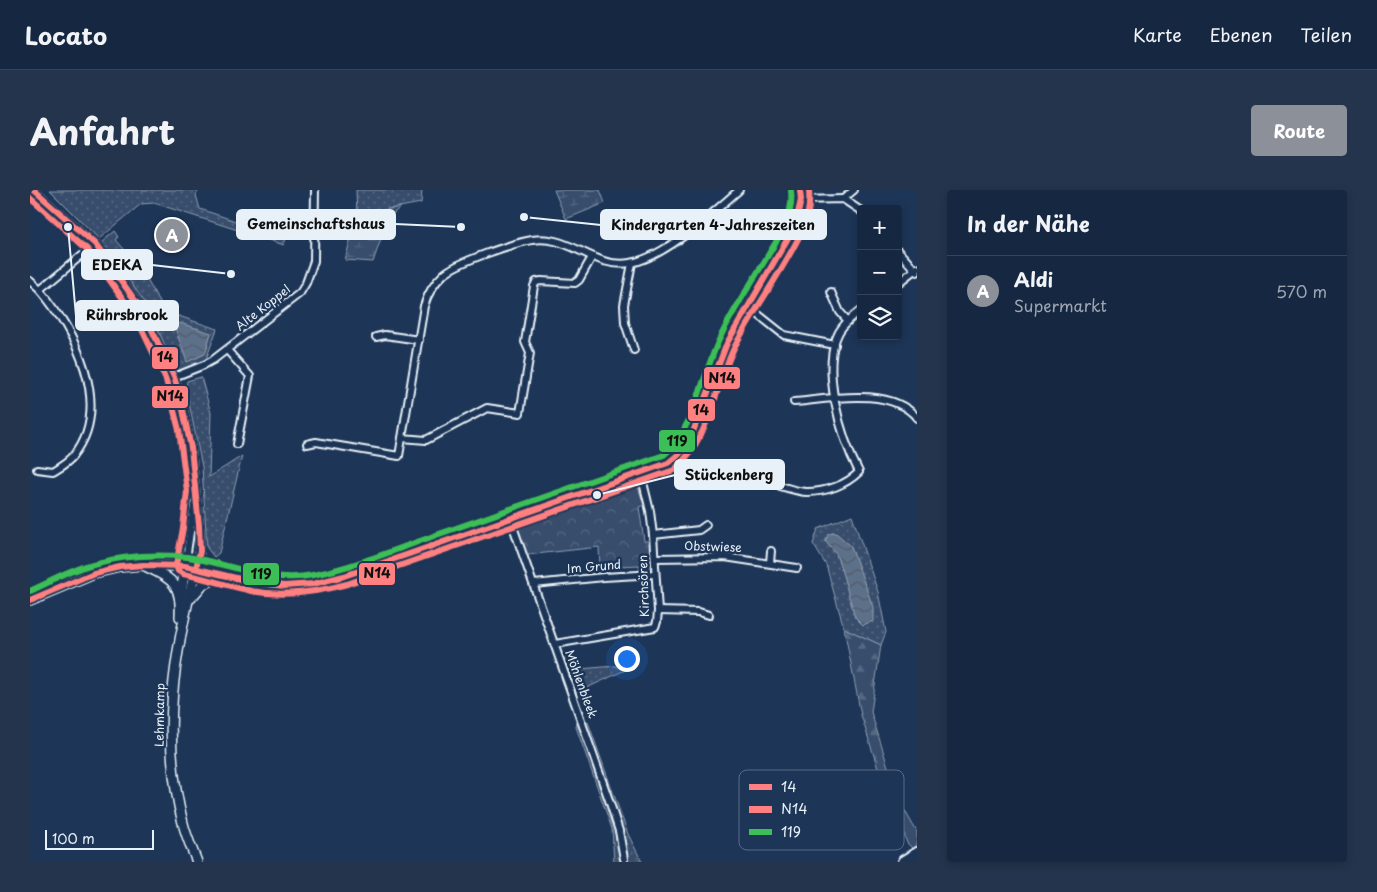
<!DOCTYPE html>
<html lang="de">
<meta charset="utf-8">
<style>
body{margin:0;font-family:"Playpen Sans",sans-serif;background:#23344c;color:#f1f3f6}
.controls{position:absolute;right:15px;top:15px;display:grid;overflow:hidden;border-radius:5px;box-shadow:0 2px 8px #0003}
.controls button{width:45px;height:45px;display:grid;place-items:center;padding:0;border:0;border-bottom:1px solid #35445a;background:#162841;color:#f1f3f6;font:25px sans-serif}
.scale{position:absolute;left:15px;bottom:12px;width:109px;box-sizing:border-box;padding-left:5px;border:2px solid #e8f1f8;border-top:0;font-size:14px;line-height:18px;white-space:nowrap;color:#e8f1f8;-webkit-text-stroke:4px #1d3557;paint-order:stroke}
.you{position:absolute;left:596px;top:468px;width:18px;height:18px;margin:-12px;border:4px solid #fff;border-radius:50%;background:#1a73e8;box-shadow:0 0 0 8px #1a73e833}
.badge{display:grid;place-items:center;width:32px;height:32px;border-radius:50%;background:#8c9099;color:#fff;font-size:16px;font-weight:700}
.pin{position:absolute;translate:-50% -50%;border:2px solid #fff;box-shadow:0 1px 5px #0006}
.list{margin:0;padding:0;list-style:none}
h2{display:flex;justify-content:space-between;align-items:center;height:65px;margin:0;padding:0 20px;font-size:21px}
h2 small{font-size:16px;font-weight:400;color:#9ea6b1}
.list li{display:grid;grid-template-columns:32px 1fr auto;gap:15px;align-items:center;box-sizing:border-box;height:70px;padding:0 20px;border-top:1px solid #35445a}
.list b{display:block;font-size:19px;white-space:nowrap}
.list p{margin:0;font-size:16px;white-space:nowrap;color:#9ea6b1}
.list em{font-size:16px;font-style:normal;color:#9ea6b1}
.icon{flex:none;width:28px;height:28px;fill:none;stroke:currentColor;stroke-width:2;stroke-linecap:round;stroke-linejoin:round}
.map{position:relative;flex:none;width:887px;height:672px;overflow:hidden;border-radius:5px}
header{display:flex;align-items:center;gap:30px;box-sizing:border-box;height:70px;padding:0 25px;background:#162841;border-bottom:1px solid #35445a}
header strong{font-size:24px}
nav{display:flex;gap:28px;margin-inline-start:auto;font-size:18px}
.intro{display:flex;align-items:center;justify-content:space-between;box-sizing:border-box;height:120px;padding:0 30px}
h1{margin:0;font-size:35px}
.button{padding:12px 22px;border-radius:5px;background:#8c9099;color:#fff;font-size:18px;font-weight:700}
main{display:flex;gap:30px;padding:0 30px}
aside{flex:1;background:#162841;border-radius:5px;box-shadow:0 2px 8px #0003}
.map>svg:first-child{display:block}
</style>
<header>
<strong>Locato</strong>
<nav><a>Karte</a><a>Ebenen</a><a>Teilen</a></nav>
</header>
<div class="intro"><h1>Anfahrt</h1><a class="button">Route</a></div>
<main>
<div class="map">
<svg width="887" height="672" viewBox="0 0 887 672">
<defs>
<pattern id="grass-dots" width="8" height="8" patternUnits="userSpaceOnUse" patternTransform="scale(1.25)"><rect width="8" height="8" fill="#374d6c"/><path d="M2 2h.1M6 6h.1" fill="none" stroke="#546782" stroke-width="1.8" stroke-linecap="round"/></pattern>
<pattern id="forest-firs" width="22" height="20" patternUnits="userSpaceOnUse" patternTransform="scale(1.25)"><rect width="22" height="20" fill="#374d6c"/><path d="M5 1l3.5 6h-7zM16 11l3.5 6h-7z" fill="#546782"/></pattern>
<pattern id="wetland-marsh" width="20" height="14" patternUnits="userSpaceOnUse" patternTransform="scale(1.25)"><rect width="20" height="14" fill="#374d6c"/><path d="M1 5h8M5 5V1M11 12h8M15 12V8" fill="none" stroke="#546782"/></pattern>
<pattern id="park-crowns" width="20" height="18" patternUnits="userSpaceOnUse" patternTransform="scale(1.25)"><rect width="20" height="18" fill="#374d6c"/><path d="M2 6a3 3 0 1 1 6 0M12 15a3 3 0 1 1 6 0" fill="none" stroke="#546782"/></pattern>
<pattern id="water-waves" width="16" height="10" patternUnits="userSpaceOnUse" patternTransform="scale(1.25)"><rect width="16" height="10" fill="#5d7089"/><path d="M0 5q4-4 8 0t8 0" fill="none" stroke="#505a66"/></pattern>
</defs>
<rect width="100%" height="100%" fill="#1d3557"/>
<filter id="ink" filterUnits="userSpaceOnUse"><feTurbulence type="fractalNoise" baseFrequency=".02" numOctaves="2"/><feDisplacementMap in="SourceGraphic" scale="10" xChannelSelector="R" yChannelSelector="G"/><feConvolveMatrix kernelMatrix="1 2 1 2 8 2 1 2 1" color-interpolation-filters="sRGB"/></filter>
<g filter="url(#ink)">
<!-- grass -->
<g fill="url(#grass-dots)" stroke="#909fb2">
<path d="M20,0H169L166,5L170,19L256,48L254,55L124,13L111,14L69,49Z"/>
<path d="M326,0H392L391,13L327,25Z"/>
<path d="M85,41L89,47L86,50L109,76L132,116L138,119L137,122L187,139L174,175L147,186L121,121L72,52Z"/>
<path d="M171,187L181,223L179,287L212,266L189,363L184,367L177,358L172,277L156,198L157,191Z"/>
<path d="M822,325L848,402L856,442L851,455L814,438L796,375L783,354L788,339Z"/>
<path d="M608,474L546,503L538,480Z"/>
<path d="M550,525L558,532L598,644L612,672H584L582,639L546,537Z"/>
</g>
<!-- forest -->
<g fill="url(#forest-firs)" stroke="#909fb2">
<path d="M814,438L851,455L841,522L859,580L857,591L850,585L831,525Z"/>
<path d="M864,609H868L887,642V660L885,661L877,653L862,614Z"/>
</g>
<!-- wetland -->
<g fill="url(#wetland-marsh)" stroke="#909fb2">
<path d="M524,0H570L575,13L536,29Z"/>
<path d="M371,17L360,26L356,34L343,72L315,70L327,25Z"/>
</g>
<!-- park -->
<path fill="url(#park-crowns)" stroke="#909fb2" d="M608,297L614,315L609,317L614,351H620L621,376L617,382H610L609,375L570,377L569,357L497,365L488,339Z"/>
<!-- water -->
<g fill="url(#water-waves)" stroke="#95a4b5">
<path d="M150,133L181,143L175,164L157,172L145,138Z"/>
<path d="M806,343L821,356L843,417V431L833,435L825,427L812,382L806,364L795,351L799,344Z"/>
</g>
<g fill="none" stroke-linecap="round" stroke-linejoin="round">
<defs>
<g id="street">
<path d="M4,0L65,54L114,123L144,187L151,210L161,258L169,335L170,361L166,378"/>
<path d="M813,9L824,0"/>
<path d="M771,10L813,9L831,21"/>
<path d="M868,61L887,82"/>
<path d="M602,73L594,115L595,133L604,160"/>
<path d="M0,91L10,100"/>
<path d="M868,93L887,78"/>
<path d="M801,102L810,122L818,131"/>
<path d="M725,122L754,145L805,155"/>
<path d="M346,147L355,145L389,150"/>
<path d="M197,160L220,186L207,254"/>
<path d="M144,187L174,175L183,170L270,103L276,93L284,71L285,0"/>
<path d="M764,212C800,209 861,196 887,228"/>
<path d="M372,248L396,250L457,218L490,223L500,163L495,152L504,96L506,92L511,91L545,93L549,90L562,67"/>
<path d="M277,254L286,252L369,266L394,116C398,103 404,93 414,84C427,72 484,53 502,50C509,49 517,49 525,51C551,57 571,78 600,73C634,68 683,23 709,0"/>
<path d="M7,279L23,281C31,276 39,272 44,265C83,216 45,141 10,100L65,54"/>
<path d="M750,296C758,298 768,302 777,302C796,302 816,295 829,282C811,248 790,178 809,142C814,133 823,126 831,120"/>
<path d="M480,328L580,613L589,641L594,669"/>
<path d="M623,345L669,340L676,335"/>
<path d="M625,368L695,367L767,378"/>
<path d="M740,373L741,361"/>
<path d="M155,376L164,315"/>
<path d="M504,394L574,387L625,384"/>
<path d="M628,421L669,422L679,425"/>
<path d="M525,454L625,437L627,432L628,421L623,345L620,321L611,284"/>
</g>
<g id="secondary">
<path d="M117,377C144,389 152,396 150,427"/>
<path d="M166,378C144,463 130,545 153,633C156,646 162,659 167,672"/>
<path d="M151,405L155,376"/>
<path d="M161,408L173,394L197,385"/>
<path d="M0,410L64,383L90,377L113,375L155,376L190,383L223,392L254,396L283,394L314,386L379,364L638,273L650,263L661,247L697,153L765,36L771,10L770,0"/>
</g>
<path id="highway" d="M874,672L887,664"/>
</defs>
<!-- street casing -->
<use href="#street" stroke="#e8f1f8" stroke-width="10"/>
<!-- secondary casing -->
<use href="#secondary" stroke="#e8f1f8" stroke-width="12"/>
<!-- highway casing -->
<use href="#highway" stroke="#e8f1f8" stroke-width="16"/>
<!-- street -->
<use href="#street" stroke="#1d3557" stroke-width="6"/>
<!-- secondary -->
<use href="#secondary" stroke="#1d3557" stroke-width="9"/>
<!-- highway -->
<use href="#highway" stroke="#1d3557" stroke-width="12"/>
<defs>
<g id="bus-1">
<path d="M4,0L65,54L114,123L144,187L151,210L161,258L169,335L170,361L166,378"/>
<path d="M0,410L64,383L90,377L113,375L155,376L223,392L254,396L283,394L314,386L379,364L638,273L650,263L661,247L697,153L765,36L771,10L770,0"/>
</g>
<path id="bus-2" d="M0,8L58,60L106,127L136,190L149,240L157,301L153,338L146,375L148,381L153,384C176,388 198,396 221,401C253,407 285,403 317,394L644,280C681,248 684,198 705,156C726,116 753,81 772,41C778,29 780,13 779,0"/>
<path id="bus-3" d="M0,401C20,392 41,380 63,374C92,366 126,364 157,367C199,373 239,394 283,385C327,376 370,358 412,343C486,317 560,291 634,265C664,240 672,186 689,150C702,121 721,94 737,67C749,47 764,26 761,1"/>
</defs>
<!-- bus-1 casing -->
<use href="#bus-1" stroke="#1d3557" stroke-width="10"/>
<!-- bus-2 casing -->
<use href="#bus-2" stroke="#1d3557" stroke-width="10"/>
<!-- bus-3 casing -->
<use href="#bus-3" stroke="#1d3557" stroke-width="10"/>
<!-- bus-1 -->
<use href="#bus-1" stroke="#ff8080" stroke-width="6"/>
<!-- bus-2 -->
<use href="#bus-2" stroke="#ff8080" stroke-width="6"/>
<!-- bus-3 -->
<use href="#bus-3" stroke="#3bbf56" stroke-width="6"/>
</g>
</g>
<g text-anchor="middle" stroke-width="5" stroke-linejoin="round" paint-order="stroke">
<!-- street labels -->
<g font-size="12" fill="#e8f1f8" stroke="#1d3557">
<text transform="translate(233 118) rotate(-38)" y="4">Alte Koppel</text>
<text transform="translate(683 357) rotate(2)" y="4">Obstwiese</text>
<text transform="translate(564 377) rotate(-5)" y="4">Im Grund</text>
<text transform="translate(614 396) rotate(-92)" y="4">Kirchsören</text>
<text transform="translate(551 494) rotate(70)" y="4">Möhlenbleek</text>
<text transform="translate(130 525) rotate(-89)" y="4">Lehmkamp</text>
</g>
</g>
<!-- legend -->
<rect x="709" y="580" width="165" height="80" rx="8" fill="#1d3557" stroke="#5a6d87" stroke-width="1"/>
<rect x="719" y="594" width="23" height="6" fill="#ff8080"/>
<rect x="719" y="616" width="23" height="7" fill="#ff8080"/>
<rect x="719" y="639" width="23" height="6" fill="#3bbf56"/>
<g font-size="14" fill="#e8f1f8">
<text x="751" y="602">14</text>
<text x="751" y="624">N14</text>
<text x="751" y="647">119</text>
</g>
<!-- callouts -->
<path fill="none" stroke="#e8f1f8" stroke-width="2" d="M431 37L365 34M494 27L571 35M201 84L122 75M38 37L46 126M567 305L645 285"/>
<g fill="#e8f1f8" stroke="#1d3557" stroke-width="2">
<circle cx="431" cy="37" r="5"/>
<circle cx="494" cy="27" r="5"/>
<circle cx="201" cy="84" r="5"/>
<circle cx="38" cy="37" r="5"/>
<circle cx="567" cy="305" r="5"/>
</g>
<g fill="#e8f1f8" stroke="#e8f1f8" stroke-width="2">
<rect x="207" y="20" width="158" height="29" rx="5"/>
<rect x="571" y="20" width="225" height="29" rx="5"/>
<rect x="52" y="60" width="70" height="29" rx="5"/>
<rect x="46" y="111" width="102" height="29" rx="5"/>
<rect x="645" y="270" width="109" height="29" rx="5"/>
</g>
<g font-size="14" text-anchor="middle" font-weight="bold" fill="#111">
<text x="286" y="39">Gemeinschaftshaus</text>
<text x="683" y="40">Kindergarten 4-Jahreszeiten</text>
<text x="87" y="80">EDEKA</text>
<text x="97" y="130">Rührsbrook</text>
<text x="699" y="290">Stückenberg</text>
</g>
<g stroke="#1d3557" stroke-width="2">
<rect x="121" y="156" width="28" height="24" rx="5" fill="#ff8080"/>
<rect x="673" y="176" width="38" height="24" rx="5" fill="#ff8080"/>
<rect x="121" y="195" width="38" height="24" rx="5" fill="#ff8080"/>
<rect x="657" y="208" width="29" height="24" rx="5" fill="#ff8080"/>
<rect x="628" y="239" width="38" height="24" rx="5" fill="#3bbf56"/>
<rect x="328" y="372" width="38" height="24" rx="5" fill="#ff8080"/>
<rect x="212" y="372" width="38" height="24" rx="5" fill="#3bbf56"/>
</g>
<g font-size="14" text-anchor="middle" font-weight="bold" fill="#111">
<text x="135" y="172">14</text>
<text x="692" y="193">N14</text>
<text x="140" y="211">N14</text>
<text x="671" y="225">14</text>
<text x="647" y="256">119</text>
<text x="347" y="388">N14</text>
<text x="231" y="389">119</text>
</g>
</svg>
<div class="controls">
<button>+</button>
<button>−</button>
<button><svg class="icon" aria-label="layers" viewBox="0 0 24 24"><path d="M12 4l9 5-9 5-9-5zM3 14l9 5 9-5"/></svg></button>
</div>
<div class="scale">100 m</div>
<div class="you"></div>
<div class="pin badge" style="left:142px;top:45px">A</div>
</div>
<aside>
<h2>In der Nähe<small></small></h2>
<ul class="list">
<li><span class="badge">A</span><div><b>Aldi</b><p>Supermarkt</p></div><em>570 m</em></li>
</ul>
</aside>
</main>
